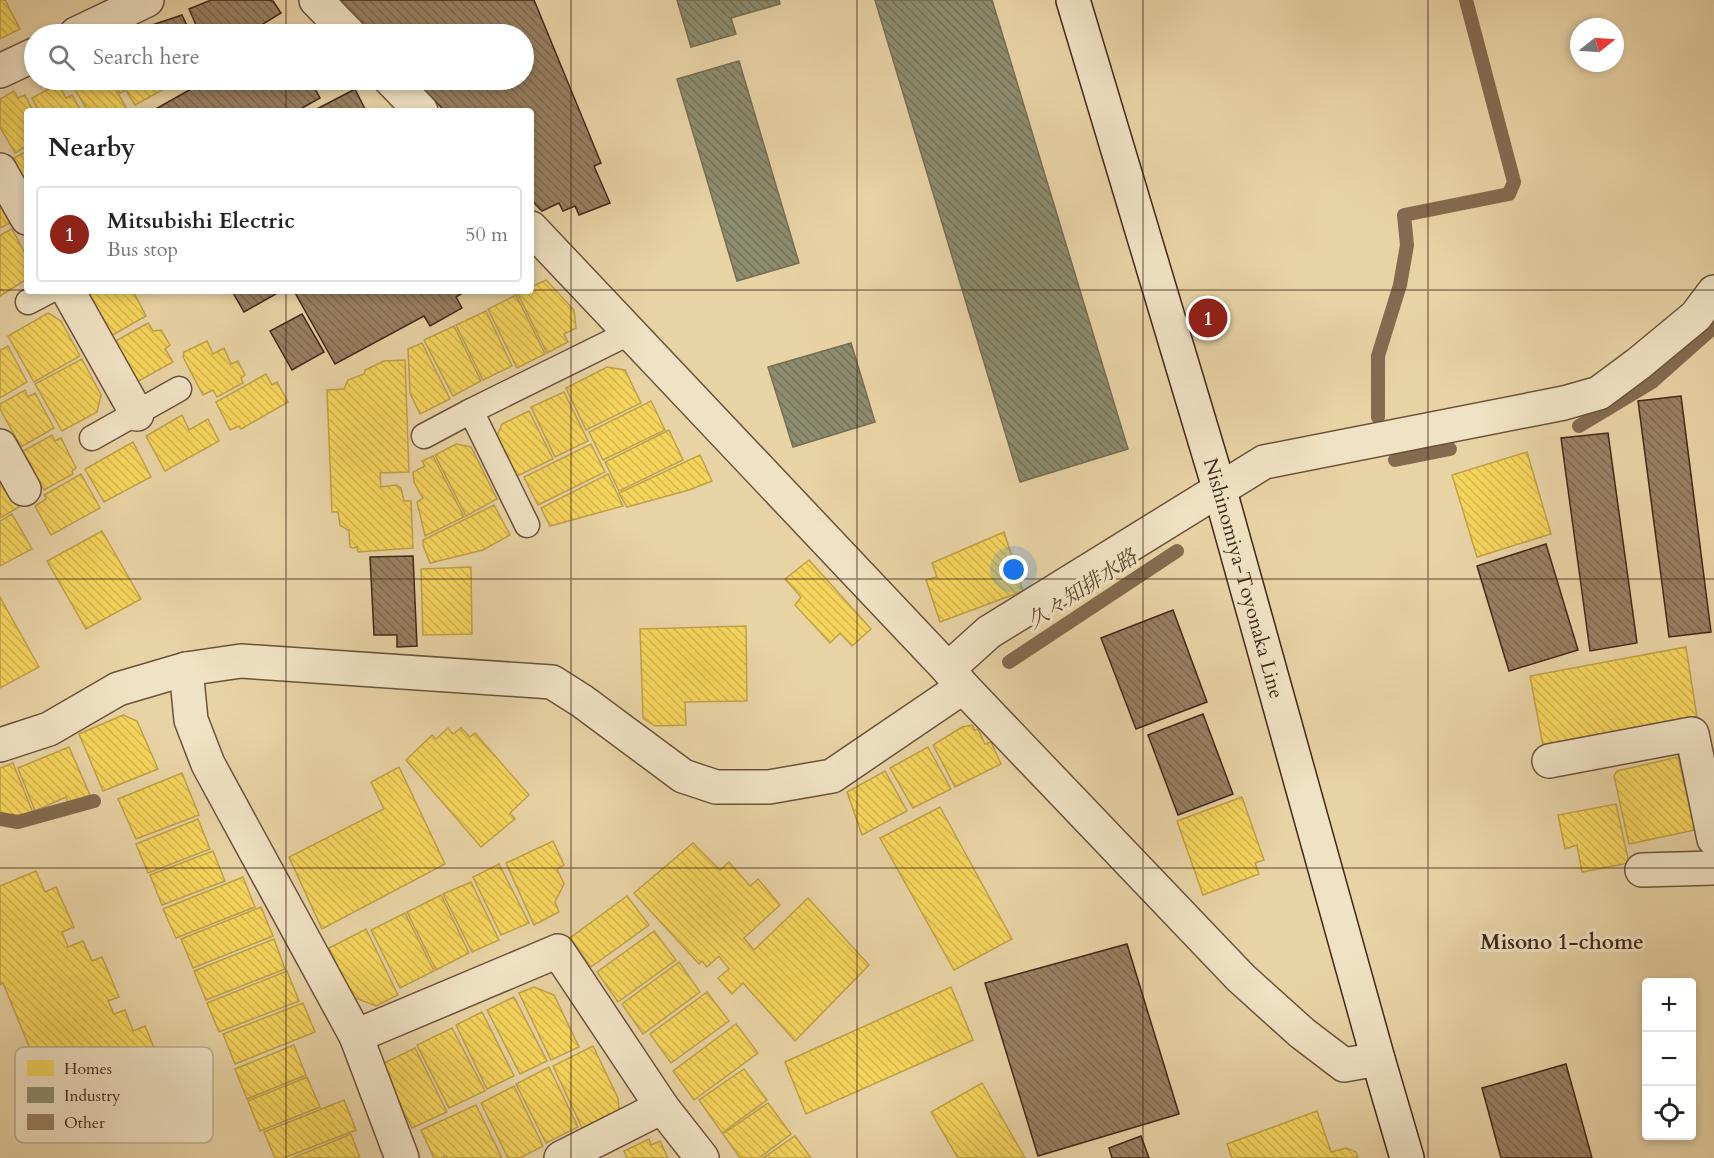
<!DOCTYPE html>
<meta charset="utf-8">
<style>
body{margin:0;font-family:Cardo,"Noto Serif JP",serif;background:#f2f2f2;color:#222}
.controls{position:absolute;right:18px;bottom:18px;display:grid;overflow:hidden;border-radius:6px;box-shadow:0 3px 9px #0003}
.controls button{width:54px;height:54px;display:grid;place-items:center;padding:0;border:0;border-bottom:2px solid #e0e0e0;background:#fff;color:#222;font:30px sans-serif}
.compass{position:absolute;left:1570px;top:18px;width:54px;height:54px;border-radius:50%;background:#fff;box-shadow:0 3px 9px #0003;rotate:73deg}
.you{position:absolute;left:1014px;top:570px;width:21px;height:21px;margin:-15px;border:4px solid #fff;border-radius:50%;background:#1a73e8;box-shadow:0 0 0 9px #1a73e833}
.badge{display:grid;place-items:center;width:39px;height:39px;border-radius:50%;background:#8f2418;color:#fff;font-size:20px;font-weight:700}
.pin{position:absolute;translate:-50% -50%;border:3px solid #fff;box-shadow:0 2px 6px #0006}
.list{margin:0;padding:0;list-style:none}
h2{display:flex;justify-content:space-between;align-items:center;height:78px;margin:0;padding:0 24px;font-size:26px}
h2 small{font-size:20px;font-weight:400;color:#767676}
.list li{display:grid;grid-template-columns:39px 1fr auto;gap:18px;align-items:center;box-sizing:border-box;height:96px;margin:0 12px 12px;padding:0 12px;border:2px solid #e0e0e0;border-radius:6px}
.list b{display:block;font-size:22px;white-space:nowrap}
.list p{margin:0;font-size:20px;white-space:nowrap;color:#767676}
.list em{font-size:20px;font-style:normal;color:#767676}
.icon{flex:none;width:33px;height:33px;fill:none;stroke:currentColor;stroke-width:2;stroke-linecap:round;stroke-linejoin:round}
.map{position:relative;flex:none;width:1714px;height:1158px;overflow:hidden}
.search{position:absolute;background:#fff;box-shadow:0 3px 9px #0003;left:24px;top:24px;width:510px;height:66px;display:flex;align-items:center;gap:15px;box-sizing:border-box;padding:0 21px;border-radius:33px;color:#767676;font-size:22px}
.panel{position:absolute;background:#fff;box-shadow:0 3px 9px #0003;left:24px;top:108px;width:510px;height:186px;border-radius:6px}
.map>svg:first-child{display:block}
</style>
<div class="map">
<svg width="1714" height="1158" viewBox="0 0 1714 1158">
<defs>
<pattern id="homes-back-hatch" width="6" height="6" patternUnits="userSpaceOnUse" patternTransform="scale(1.5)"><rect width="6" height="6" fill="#f6d55c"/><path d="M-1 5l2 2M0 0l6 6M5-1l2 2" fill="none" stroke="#d4b74f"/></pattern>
<pattern id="industry-back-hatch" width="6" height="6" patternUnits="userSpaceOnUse" patternTransform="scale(1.5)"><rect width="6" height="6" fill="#8c8c6e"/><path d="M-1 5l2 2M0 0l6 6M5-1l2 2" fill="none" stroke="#74725a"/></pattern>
<pattern id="building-back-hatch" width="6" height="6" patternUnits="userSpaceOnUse" patternTransform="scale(1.5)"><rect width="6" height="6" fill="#988062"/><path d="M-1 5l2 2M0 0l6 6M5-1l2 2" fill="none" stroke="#7e6950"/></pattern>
</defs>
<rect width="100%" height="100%" fill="#e8d3a5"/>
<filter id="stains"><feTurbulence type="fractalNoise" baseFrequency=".00333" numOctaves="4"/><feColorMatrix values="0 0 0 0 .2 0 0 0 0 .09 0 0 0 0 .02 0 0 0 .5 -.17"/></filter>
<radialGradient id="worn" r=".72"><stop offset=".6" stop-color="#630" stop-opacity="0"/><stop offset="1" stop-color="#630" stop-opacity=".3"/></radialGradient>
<!-- homes -->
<g fill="url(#homes-back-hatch)" stroke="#c0a148" stroke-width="1.5">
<path d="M0,0H5L20,29L0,39Z"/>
<path d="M69,80H110L127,109L124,111H88Z"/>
<path d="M112,80H159L164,89L135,105L126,90L120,93Z"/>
<path d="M58,84L66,98L72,95L81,111H39L32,98Z"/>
<path d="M14,91L18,98L25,95L33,111H27V146L15,153L0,127V99Z"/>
<path d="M27,151V186L12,159Z"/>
<path d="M0,206L10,223L0,228Z"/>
<path d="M12,229L27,257V279L0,296V235Z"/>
<path d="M546,280L574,310L576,328L564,334L568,342L547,353L518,294L523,291H531V287Z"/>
<path d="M85,291H133L146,316L111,336Z"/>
<path d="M516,295L545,354L517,368L488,309Z"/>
<path d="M486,311L512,366L483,380L456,325Z"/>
<path d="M48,313L61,321L80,356L34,382L8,336Z"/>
<path d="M148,323L153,331L161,330L170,345L165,349L173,362L135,383L112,343Z"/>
<path d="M454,326L481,381L453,396L424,340Z"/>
<path d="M207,341L213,354L224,348L231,364L238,361L245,375L241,378L243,383L217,397L213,390L203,395L183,357L184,352Z"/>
<path d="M422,343L450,399L420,414L410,393L408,349Z"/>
<path d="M8,346L27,382L0,398V349L1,350Z"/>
<path d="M82,359L101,395L97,412L62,431L35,384Z"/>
<path d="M405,360L409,472L380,473L381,487L396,485L401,488L404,501H411L413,548L358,552L357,547L353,548L350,547L349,531L340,525L338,512H332L327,390L344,389L348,380L364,374L365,370L384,361Z"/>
<path d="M607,367L625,370L641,403L586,430L566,388Z"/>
<path d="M266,374L272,385L277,382L288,402L241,429L239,426L230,430L216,402Z"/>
<path d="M25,390L28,397L35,393L54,428L21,447L0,409V404Z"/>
<path d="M564,392L588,441L555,457L531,407Z"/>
<path d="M651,401L665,430L603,460L589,432Z"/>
<path d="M529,411L553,459L517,476L497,436L502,424Z"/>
<path d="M182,415L189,430L208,419L219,441L165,471L146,436Z"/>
<path d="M669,430L683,460L619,491L605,462Z"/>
<path d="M52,435L55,441L61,438L76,468L72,471L73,474L44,490L23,451Z"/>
<path d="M133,442L151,477L104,502L85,469Z"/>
<path d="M456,444L471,447L497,499L466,516L435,455Z"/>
<path d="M591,444L605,472L538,505L524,477Z"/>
<path d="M1527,452L1551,534L1477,557L1452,475Z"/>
<path d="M700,455L712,481L689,490L627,507L619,493Z"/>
<path d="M433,456L464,517L425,536L417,502L423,498L414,482L413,472L425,466L422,461Z"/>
<path d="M0,474L19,507L0,518Z"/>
<path d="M81,474L100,508L51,535L35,506L46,499L44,495Z"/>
<path d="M608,474L623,506L550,526L541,508Z"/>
<path d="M494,505L510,535L483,550L430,563L423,545V540Z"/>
<path d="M12,514L32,549L0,566V521Z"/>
<path d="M102,531L141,599L86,629L47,561Z"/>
<path d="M1004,532L1023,591L940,622L926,580L937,577L932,563Z"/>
<path d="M809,560L871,629L852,646L840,633L830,643L795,605L801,597L785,579Z"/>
<path d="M471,567L472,634L423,635L421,569Z"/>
<path d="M0,597L39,667L0,688Z"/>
<path d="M746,626L747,701L685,702L686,725L655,726L643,718L640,629Z"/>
<path d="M1686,647L1697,717L1543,746L1530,676Z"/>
<path d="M123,715L137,721L158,769L103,791L79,734Z"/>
<path d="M972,725L975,730L978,729L985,744L991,742L1001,764L955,787L933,745L962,727Z"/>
<path d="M448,728L453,734L461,728L470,737L475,733L529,795L510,813L515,819L481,847L406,760L432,735L436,739Z"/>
<path d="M69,747L90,795L69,804L66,797L35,811L18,768Z"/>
<path d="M928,747L951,789L913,808L890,768Z"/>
<path d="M1678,757L1695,830L1629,844L1614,776L1617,771Z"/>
<path d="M13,763L33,813L23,816H0V768Z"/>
<path d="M399,767L445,864L322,929L289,857L384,809L371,782Z"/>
<path d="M885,771L907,811L862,835L847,792Z"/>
<path d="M182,773L199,815L136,839L118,799Z"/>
<path d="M1242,797L1264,860L1255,863L1259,874L1203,895L1177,821Z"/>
<path d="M1616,804L1629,863L1582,872L1577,845L1565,849L1558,815Z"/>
<path d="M940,807L1012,939L954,970L880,838Z"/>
<path d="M198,819L210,849L148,873L136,844Z"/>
<path d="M553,841L564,865L557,869L564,884L555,902L559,912L534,925L506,863Z"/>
<path d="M693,843L720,870L729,862L750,886L758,879L780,905L744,938L754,950L808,898L869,965L795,1041L743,983L732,994L718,978L729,969L719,956L707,967L702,961L699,964L634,893Z"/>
<path d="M213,851L225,881L162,905L150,875Z"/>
<path d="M499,864L529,923L501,935L473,877Z"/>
<path d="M36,871L45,892L56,887L74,927L62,932L68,947L83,941L92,961L102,957L119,997L108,1001L114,1014L125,1010L133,1031L145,1026L162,1067L150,1071L157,1091L74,1125L46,1056L35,1061L3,983L0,985V886Z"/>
<path d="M243,877L255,907L176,938L163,909Z"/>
<path d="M471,882L499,940L472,952L443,894Z"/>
<path d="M441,895L469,953L436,970L407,912Z"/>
<path d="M627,896L649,925L591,967L570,938Z"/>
<path d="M261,907L273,936L193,968L181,939Z"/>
<path d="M405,913L434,971L400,988L371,930Z"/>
<path d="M366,929L398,995L376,1006L353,997L329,948Z"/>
<path d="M654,931L676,960L618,1002L597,972Z"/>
<path d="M274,939L285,969L206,1000L194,971Z"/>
<path d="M679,962L700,992L643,1034L622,1004Z"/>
<path d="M287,971L299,1001L219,1032L207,1003Z"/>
<path d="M534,987L554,995L579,1047L551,1060L519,993Z"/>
<path d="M951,987L973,1040L806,1114L785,1062Z"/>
<path d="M707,992L729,1021L671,1063L650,1034Z"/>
<path d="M514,997L547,1061L520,1074L487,1010Z"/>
<path d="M303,1003L315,1032L235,1064L223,1034Z"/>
<path d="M482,1012L514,1076L487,1089L456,1025Z"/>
<path d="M736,1024L758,1053L694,1100L673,1071Z"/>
<path d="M452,1028L485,1091L449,1108L417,1045Z"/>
<path d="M294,1045L306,1075L247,1099L235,1069Z"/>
<path d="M593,1046L618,1098L619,1110L582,1128L553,1066Z"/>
<path d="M415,1048L447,1112L412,1128L380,1065Z"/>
<path d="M549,1067L578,1127L546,1143L516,1084Z"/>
<path d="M744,1069L767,1100L722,1133L699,1100Z"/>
<path d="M307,1077L320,1107L260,1131L248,1101Z"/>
<path d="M982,1083L1025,1158H958L931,1112Z"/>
<path d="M514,1086L543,1146L520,1158H508L481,1103Z"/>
<path d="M344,1100L356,1130L284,1158H275L264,1132Z"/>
<path d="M768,1103L791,1134L759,1158H740L723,1134Z"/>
<path d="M476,1105L502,1158H447L446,1156L442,1158H434L421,1130Z"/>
<path d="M1317,1111L1331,1152L1346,1148L1356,1152L1358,1158H1232L1227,1144Z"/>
<path d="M351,1134L360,1158H293Z"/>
<path d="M795,1136L811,1158H763Z"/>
<path d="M649,1139L651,1145L660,1141L668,1158H627L624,1151Z"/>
</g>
<!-- industry -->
<g fill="url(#industry-back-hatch)" stroke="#766e54" stroke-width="1.5">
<path d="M677,0H779L780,4L731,18L736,34L691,47Z"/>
<path d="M875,0H992L1128,449L1020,482Z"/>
<path d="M739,61L799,263L737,281L677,79Z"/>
<path d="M851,343L875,422L793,447L768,367Z"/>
</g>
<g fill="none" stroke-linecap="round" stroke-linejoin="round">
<!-- stream -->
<g stroke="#846b50" stroke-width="14">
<path d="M1378,417V356L1400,285L1407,245L1404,215L1509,194L1514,182L1466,0"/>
<path d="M1579,426L1652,382L1714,327"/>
<path d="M1395,460L1450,449"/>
<path d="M1009,662L1177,551"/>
<path d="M0,819L18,822L94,801"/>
</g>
</g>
<!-- building -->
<g fill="url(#building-back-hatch)" stroke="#422719" stroke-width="1.5">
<path d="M211,0H267L273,1L281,13L247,34H200L189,9Z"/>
<path d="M340,0H534L601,163L594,166L610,203L579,215L575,206L563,211L559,203L542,211L531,200V111H445L414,80H524V34H371L342,5Z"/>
<path d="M182,15L191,34H145L143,28Z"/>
<path d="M207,80H310L320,98L297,111H152Z"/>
<path d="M355,89L366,111H313Z"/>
<path d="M232,291H281L244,312Z"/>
<path d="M294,291H466L456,297L462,308L430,326L424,316L335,364Z"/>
<path d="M302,314L324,352L292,370L270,331Z"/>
<path d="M1681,396L1711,632L1669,637L1638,401Z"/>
<path d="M1608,433L1637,643L1590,651L1561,438Z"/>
<path d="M1546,544L1578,650L1509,671L1477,566Z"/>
<path d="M413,556L417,646L397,647V635H374L370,557Z"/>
<path d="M1173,610L1207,702L1136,729L1101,638Z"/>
<path d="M1203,714L1233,794L1178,815L1148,735Z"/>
<path d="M1127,944L1179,1114L1038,1156L985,983Z"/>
<path d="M1566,1064L1592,1158H1501L1482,1088Z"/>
<path d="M1141,1136L1149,1158H1112L1109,1148Z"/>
</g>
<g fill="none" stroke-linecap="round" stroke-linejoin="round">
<defs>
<g id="lane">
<path d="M28,302L49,291"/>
<path d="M471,411L527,525"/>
<path d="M424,436L471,411L629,333"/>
<path d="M92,438L179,389"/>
</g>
<g id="street">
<path d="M316,0L349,34"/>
<path d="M76,34L147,0"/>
<path d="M0,71L34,55"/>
<path d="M391,80L421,111"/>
<path d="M0,170L27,218"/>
<path d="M531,228L948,669L963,687L1241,978L1302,1033L1344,1065L1378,1059"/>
<path d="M68,291L137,414"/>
<path d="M0,446L24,489"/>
<path d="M186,669L191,720L208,764L356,1036L402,1158"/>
<path d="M948,669L989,632L1264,462L1564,403L1599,393L1638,364L1696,316L1714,292"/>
<path d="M0,745L49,729L118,689L186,669L241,661L552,682L582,701L683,776L716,787H769L832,776L963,687"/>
<path d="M1549,761L1692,734L1714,839"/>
<path d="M1642,870L1714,868"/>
<path d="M356,1036L558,951L662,1107L702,1158"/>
<path d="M561,1158L662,1107"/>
</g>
<g id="secondary">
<path id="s1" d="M1073,0L1220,491L1378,1059L1407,1158"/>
</g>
</defs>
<!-- lane casing -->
<use href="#lane" stroke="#6c523c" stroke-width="27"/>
<!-- street casing -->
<use href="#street" stroke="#6c523c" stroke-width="36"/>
<!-- secondary casing -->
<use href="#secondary" stroke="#422719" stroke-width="36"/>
<!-- lane -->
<use href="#lane" stroke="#f0e2c4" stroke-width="24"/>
<!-- street -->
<use href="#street" stroke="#f0e2c4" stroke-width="33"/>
<!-- secondary -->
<use href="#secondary" stroke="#f0e2c4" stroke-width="33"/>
</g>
<!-- grid -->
<path fill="none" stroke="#422719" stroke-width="1.5" stroke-opacity="0.55" d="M286,0V34M571,0V1158M857,0V1158M1143,0V1158M1428,0V1158M286,80V111M0,290H27M531,290H1714M286,291V1158M0,579H1714M0,868H1714"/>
<g text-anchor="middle" stroke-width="6" stroke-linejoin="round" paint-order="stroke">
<!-- street labels -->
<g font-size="20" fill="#422719" stroke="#f0e2c4">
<text dy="7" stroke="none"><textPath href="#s1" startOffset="603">Nishinomiya-Toyonaka Line</textPath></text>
</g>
<!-- water labels -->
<g font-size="21" font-style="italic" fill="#5e4430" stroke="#f0e2c4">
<text transform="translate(1082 589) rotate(-33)" y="7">久々知排水路</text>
</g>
<!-- neighbourhood labels -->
<g font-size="21" font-weight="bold" fill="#422719" stroke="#f0e2c4">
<text x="1562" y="949">Misono 1-chome</text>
</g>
</g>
<!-- legend -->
<rect x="15" y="1047" width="198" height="96" rx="9" fill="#f0e2c4" stroke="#bcaa91" stroke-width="1.5"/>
<rect x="27" y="1060" width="27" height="16" fill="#f6d55c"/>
<rect x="27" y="1087" width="27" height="16" fill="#8c8c6e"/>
<rect x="27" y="1114" width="27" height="16" fill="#988062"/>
<g font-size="16" fill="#422719">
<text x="64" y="1074">Homes</text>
<text x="64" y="1101">Industry</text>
<text x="64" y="1128">Other</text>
</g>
<rect width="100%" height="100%" filter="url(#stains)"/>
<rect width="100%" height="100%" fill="url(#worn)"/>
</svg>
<div class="controls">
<button>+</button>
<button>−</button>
<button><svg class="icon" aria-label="locate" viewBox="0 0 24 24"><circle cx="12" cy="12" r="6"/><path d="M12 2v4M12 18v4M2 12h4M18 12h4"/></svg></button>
</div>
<svg class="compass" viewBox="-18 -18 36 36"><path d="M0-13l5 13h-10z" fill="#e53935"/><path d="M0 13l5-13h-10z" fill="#767676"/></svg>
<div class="you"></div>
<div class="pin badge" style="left:1208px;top:318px">1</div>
<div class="search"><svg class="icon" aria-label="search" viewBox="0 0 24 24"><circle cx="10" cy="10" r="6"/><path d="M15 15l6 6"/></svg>Search here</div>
<section class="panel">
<h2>Nearby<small></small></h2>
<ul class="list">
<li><span class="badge">1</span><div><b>Mitsubishi Electric</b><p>Bus stop</p></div><em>50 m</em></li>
</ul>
</section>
</div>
